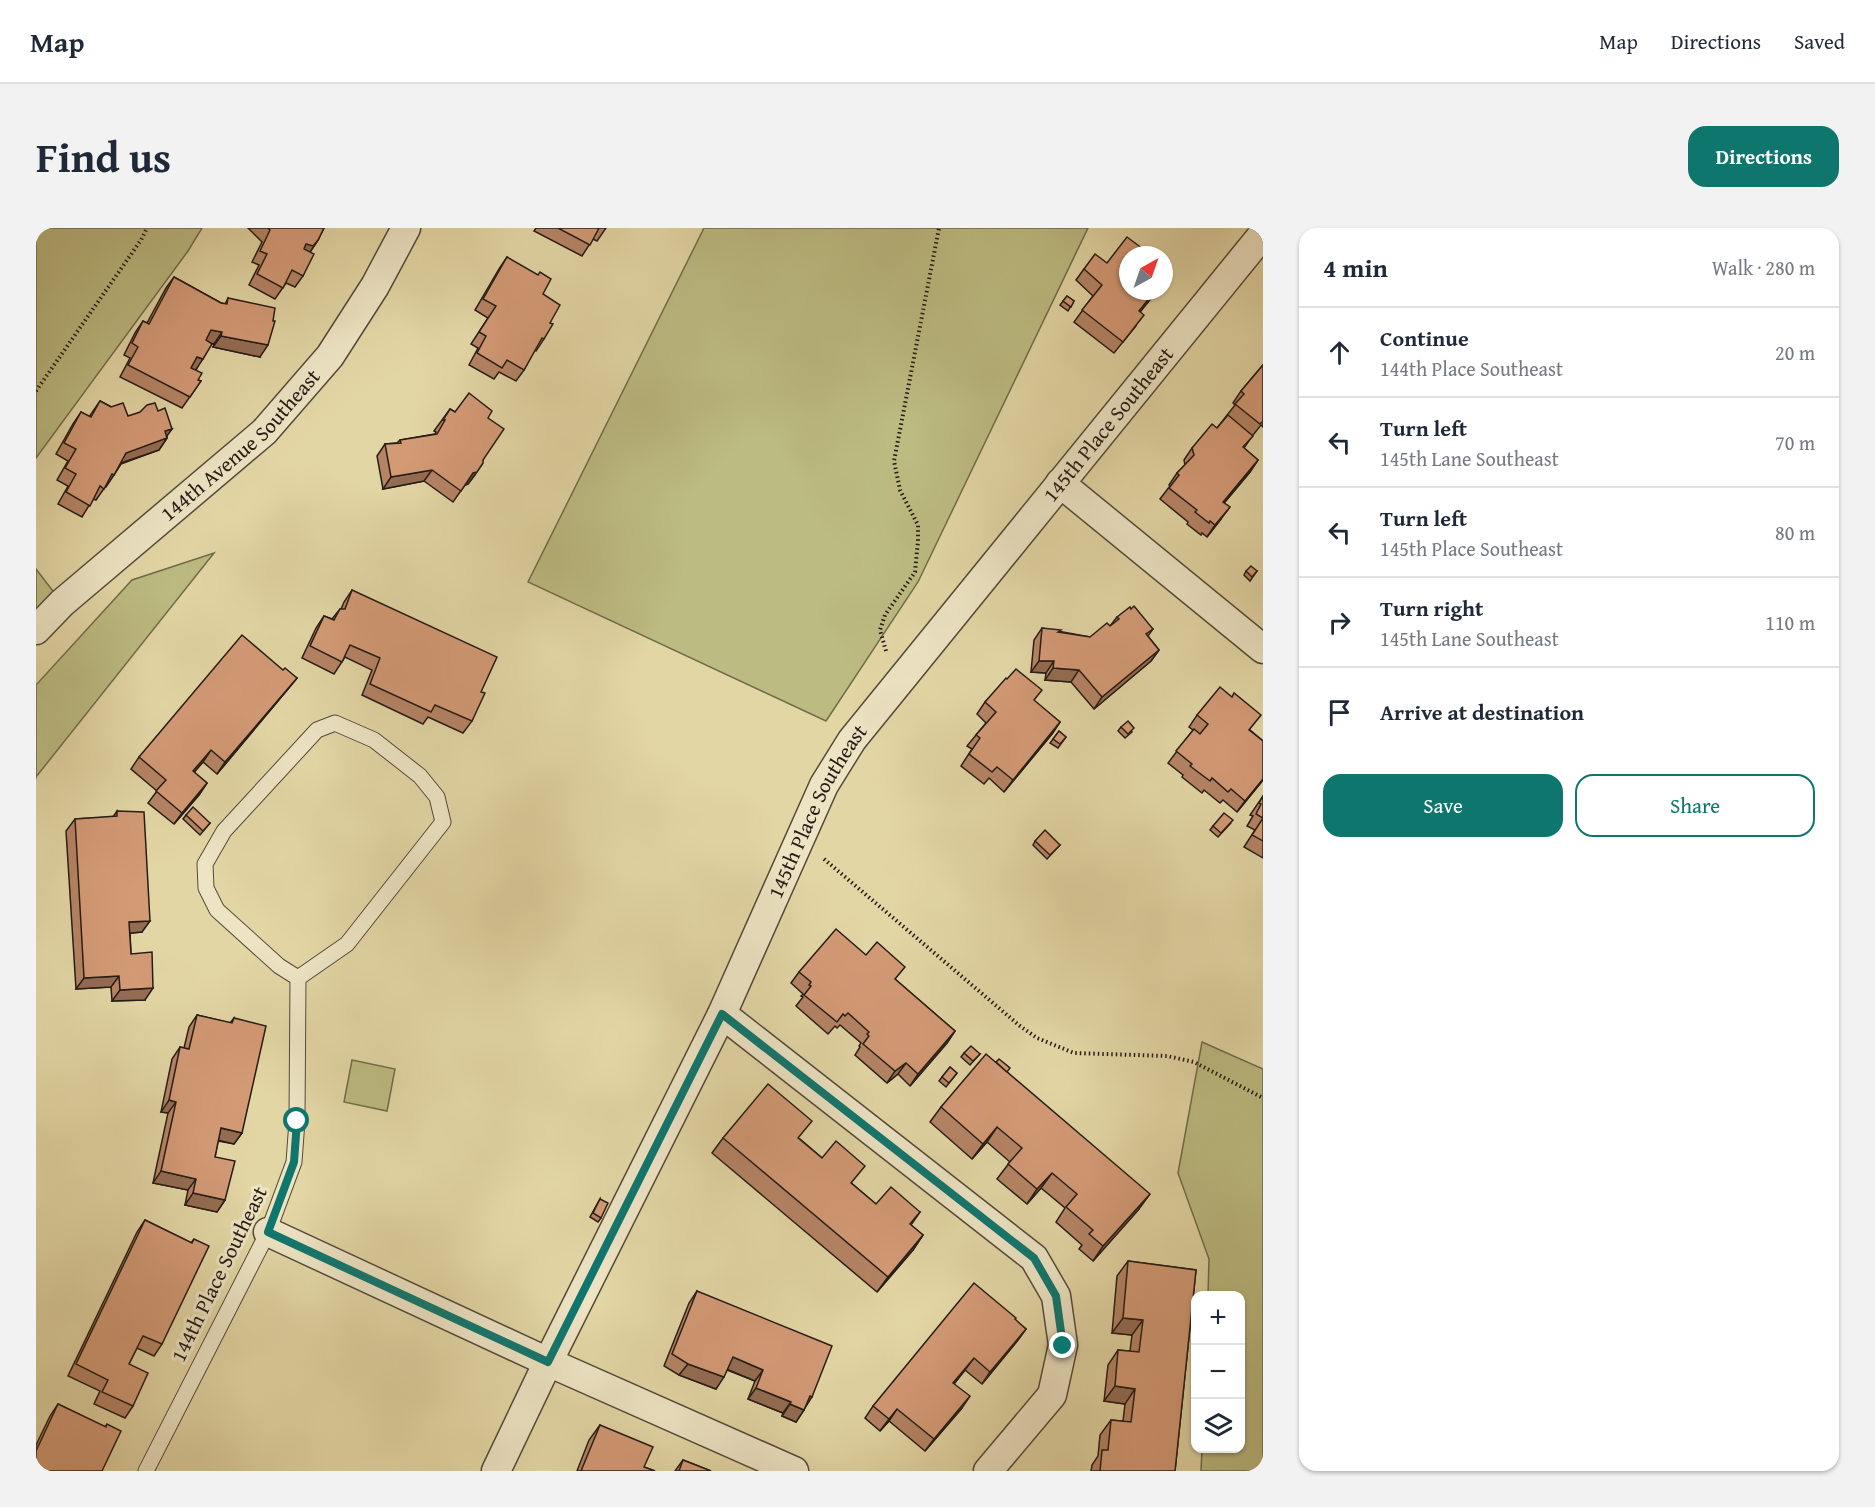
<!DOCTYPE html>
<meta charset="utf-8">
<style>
body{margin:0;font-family:"Gentium Book Plus",serif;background:#f2f2f3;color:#1f2937}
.controls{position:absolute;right:18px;bottom:18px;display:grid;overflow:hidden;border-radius:12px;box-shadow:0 2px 4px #0004}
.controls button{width:54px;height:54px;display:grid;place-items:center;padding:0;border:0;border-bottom:2px solid #e0e1e3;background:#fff;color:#1f2937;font:30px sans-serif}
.compass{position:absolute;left:1083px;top:18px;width:54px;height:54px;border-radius:50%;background:#fff;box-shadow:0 2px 4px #0004;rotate:40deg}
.stop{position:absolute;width:18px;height:18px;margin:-14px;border:4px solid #0f766e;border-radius:50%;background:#fff}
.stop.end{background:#0f766e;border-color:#fff;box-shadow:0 2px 6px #0008}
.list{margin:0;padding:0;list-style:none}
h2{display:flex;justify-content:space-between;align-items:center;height:78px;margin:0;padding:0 24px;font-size:26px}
h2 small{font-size:20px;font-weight:400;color:#747a83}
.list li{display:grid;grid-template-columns:39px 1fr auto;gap:18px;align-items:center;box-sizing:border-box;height:90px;padding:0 24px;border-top:2px solid #e0e1e3}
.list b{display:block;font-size:22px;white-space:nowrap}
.list p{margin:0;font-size:20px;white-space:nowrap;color:#747a83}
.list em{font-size:20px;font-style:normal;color:#747a83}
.actions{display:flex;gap:12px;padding:18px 24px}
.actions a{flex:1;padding:14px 0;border:2px solid #0f766e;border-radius:18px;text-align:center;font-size:21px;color:#0f766e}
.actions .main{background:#0f766e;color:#fff}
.icon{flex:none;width:33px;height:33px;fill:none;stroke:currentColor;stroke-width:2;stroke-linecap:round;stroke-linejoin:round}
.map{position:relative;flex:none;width:1227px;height:1243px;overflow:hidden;border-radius:18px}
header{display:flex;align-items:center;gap:36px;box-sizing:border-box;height:84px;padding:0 30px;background:#fff;border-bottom:2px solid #e0e1e3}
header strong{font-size:28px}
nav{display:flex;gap:33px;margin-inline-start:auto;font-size:21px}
.intro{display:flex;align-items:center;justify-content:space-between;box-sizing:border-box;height:144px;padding:0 36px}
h1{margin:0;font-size:42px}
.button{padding:15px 27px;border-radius:18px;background:#0f766e;color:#fff;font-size:21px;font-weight:700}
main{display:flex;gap:36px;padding:0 36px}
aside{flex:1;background:#fff;border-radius:18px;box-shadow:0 2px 4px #0004}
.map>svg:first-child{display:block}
</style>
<header>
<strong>Map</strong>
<nav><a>Map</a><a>Directions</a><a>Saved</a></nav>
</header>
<div class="intro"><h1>Find us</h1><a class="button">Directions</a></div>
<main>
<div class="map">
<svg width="1227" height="1243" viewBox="0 0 1227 1243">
<rect width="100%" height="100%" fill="#e3d6a5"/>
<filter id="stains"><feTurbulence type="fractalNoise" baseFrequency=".00333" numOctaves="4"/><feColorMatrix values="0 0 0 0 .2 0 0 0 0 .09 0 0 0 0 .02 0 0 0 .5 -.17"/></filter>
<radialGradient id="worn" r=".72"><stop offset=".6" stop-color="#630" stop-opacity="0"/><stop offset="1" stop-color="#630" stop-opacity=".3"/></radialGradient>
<!-- green -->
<g fill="#bcbb81" stroke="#716c4b" stroke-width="1.5">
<path d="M0,0H166L152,23L0,230Z"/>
<path d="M668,0H1052L882,354L790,493L492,354Z"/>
<path d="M178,325L0,549V551V457L96,352Z"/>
<path d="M0,341L26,375L0,402Z"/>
<path d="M1166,814L1227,841V1243H1165L1166,1221L1204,1220V1068L1172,1067L1173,1031L1142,945Z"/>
<path d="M316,832L359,841L351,883L308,874Z"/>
</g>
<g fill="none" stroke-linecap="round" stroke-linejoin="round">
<defs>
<g id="service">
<path d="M299,495L338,512L384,548L401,569L407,594L311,716L262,750L243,738L181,682L170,660L169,636L188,603L281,502Z"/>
<path d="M110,1243L232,1004L258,934L261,893L262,750"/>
</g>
<g id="minor">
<path d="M1024,255L1227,421"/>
<path id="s1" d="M0,402L26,375L228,204L294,128L339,58L370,0"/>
<path d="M686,786L998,1030L1020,1068L1027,1117L1016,1167L952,1243"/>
<path d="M232,1004L512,1134L758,1243"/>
<path id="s2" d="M460,1243L512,1134L686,786L788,557L816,512L1227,6"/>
</g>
</defs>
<!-- service casing -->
<use href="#service" stroke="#554a39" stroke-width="17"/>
<!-- minor casing -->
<use href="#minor" stroke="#554a39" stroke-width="31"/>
<!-- path -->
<g stroke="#261c15" stroke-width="4" stroke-dasharray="1.5 3" stroke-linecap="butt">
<path d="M0,163L105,12L111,0"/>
<path d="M850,423L844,402L849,387L879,344L882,313V297L864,262L858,233L903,0"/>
<path d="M788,631L984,798L1001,810L1038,825L1131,828L1158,834L1227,870"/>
</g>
<!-- service -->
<use href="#service" stroke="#ede4c4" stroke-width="15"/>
<!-- minor -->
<use href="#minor" stroke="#ede4c4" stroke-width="28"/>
</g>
<!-- wall -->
<g fill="#b58465" stroke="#261c15" stroke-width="1.5">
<path d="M212,0H288L282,12L274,24L267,48L259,59L250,55L239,71L213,57L223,37L216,34L226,14Z"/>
<path d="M500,0H570L561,13L557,11L546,28L498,3Z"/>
<path d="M471,29L507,66L514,95L508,111L500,123L499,122L488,142L480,153L463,144L458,151L433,137L442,120L435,116L452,90L439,82L463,41Z"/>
<path d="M1071,35L1121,63L1104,84L1100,98L1078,125L1038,94L1057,68L1040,52L1048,41Z"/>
<path d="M138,49L185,75L189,76L192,70L224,129L177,119L178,116L173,115L160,142L162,152L165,153L146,180L84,149L94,130L88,127L99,105L107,93L111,95L130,60Z"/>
<path d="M1031,68L1038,73L1032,83L1024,77Z"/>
<path d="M1227,137V199L1225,197L1217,207L1208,220L1222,232L1214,244L1188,275L1185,291L1171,309L1166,305L1165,307L1151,296L1152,294L1124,271L1134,258L1133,257L1141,245L1149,237L1148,232L1156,220L1181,200L1199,177L1197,175L1205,163Z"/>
<path d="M64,173L131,208V210L123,222L85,236L78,247L70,259H69L60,272L57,271L46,289L22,276L32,258L21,252L32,233L20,226L37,196L45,184L53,189Z"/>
<path d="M414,181L419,184L452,190L447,232L439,247L432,256L429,257L417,274L388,253L347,261L341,228L349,216L361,215L364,212L399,206L400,204L398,203Z"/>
<path d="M1210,343H1221L1214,353L1208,347Z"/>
<path d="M316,362L445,464L436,493L427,505L392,489L387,496L326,467L336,442L309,429L298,446L266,430L280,400L288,388L296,391L304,381H305L308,374Z"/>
<path d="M1081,389L1117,401L1112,408L1123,422L1115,433L1058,481L1035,454L1009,452L1010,445L995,444L998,412L1006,400L1054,409L1074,398Z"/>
<path d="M247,442L261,450L252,461L181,546L167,534L158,544L171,555L163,567L138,596L112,575L121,563L95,541L103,529Z"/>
<path d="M971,451L1024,494L1016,506L968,564L953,550L948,556L925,538L936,521L931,518L940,507L950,495L941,486L949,474Z"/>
<path d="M1161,487L1214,502L1227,513V552L1201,584L1187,572L1184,575L1168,562L1166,565L1146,549L1147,547L1132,535L1157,502L1153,499Z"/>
<path d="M1085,499L1096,504L1089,510L1082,503Z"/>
<path d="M1023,503L1030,509L1022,520L1014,515Z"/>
<path d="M1227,568V630L1208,619L1219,602L1211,598L1217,588L1214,587Z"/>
<path d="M81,583L106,704L94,705L95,726L109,772L76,773L75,759L40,761L30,603L39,591L77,589Z"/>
<path d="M150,587L174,595L164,607L147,591Z"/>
<path d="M1194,596L1182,609L1174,602L1177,598Z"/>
<path d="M999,613L1024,617L1011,631L997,617Z"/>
<path d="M763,744L860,752L919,803L911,815L874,858L862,846L851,855L819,827L824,819L823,818L825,815L804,797L801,800L799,798L792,806L760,778L767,769L765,768L767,766L755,755Z"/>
<path d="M161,787L194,795L198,790L206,905L198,916L182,913L179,929L189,972L181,984L149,977L152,962L117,955L132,885L125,884L136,831L144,819L148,820L153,799Z"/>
<path d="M928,825L944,826L934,837L925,829Z"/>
<path d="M960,834L971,844L1103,981L1057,1033L1043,1021L1046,1017L1020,994L1029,980L1005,960L991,976L961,951L974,934L951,914L936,931L894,894L905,879Z"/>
<path d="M914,839L921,845L910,859L903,853Z"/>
<path d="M687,910L764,911L840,976L884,984L875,997L887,1007L877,1022L841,1064L676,925Z"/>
<path d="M564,971L565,990L562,994L554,989Z"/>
<path d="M109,992L155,1015L158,1011L126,1116L118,1128L101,1120L93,1136L97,1178L89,1190L58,1176L64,1163L32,1148L101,1004Z"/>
<path d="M1092,1033L1160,1042L1139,1243H1055L1056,1237L1062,1228L1064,1207L1075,1192L1087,1193L1089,1176L1068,1173L1072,1137L1082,1122L1094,1123L1096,1107L1076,1105L1081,1048Z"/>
<path d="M661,1063L776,1169L760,1194L746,1188L747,1185L712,1171L719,1153L691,1142L680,1161L643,1147L628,1138L653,1075Z"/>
<path d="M979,1092L990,1101L982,1112L946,1156L929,1142L918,1156L926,1180L889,1223L853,1193L844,1203L829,1190L837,1178Z"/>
<path d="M22,1176L69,1199L71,1196L66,1243H0V1217L14,1188Z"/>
<path d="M564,1197L608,1239L619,1243H541L553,1212Z"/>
<path d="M647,1232L675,1243H639Z"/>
</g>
<!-- shaded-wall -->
<g fill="#946c53" stroke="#261c15" stroke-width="1.5">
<path d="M282,12L274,24L262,28L270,16Z"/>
<path d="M1119,63H1121L1095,95L1103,83Z"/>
<path d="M175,102L186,104L178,116L167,113Z"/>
<path d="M185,108L232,117L224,129L177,119Z"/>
<path d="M161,129L167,131L159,143L153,141Z"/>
<path d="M136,201L128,212L131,210L123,222L82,236L90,225L129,203Z"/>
<path d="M1222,232L1214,244L1179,286L1187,274Z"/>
<path d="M447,235L432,256L429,257L437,245Z"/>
<path d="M396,242L388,253L347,261L355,249Z"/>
<path d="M1194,279L1185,291L1171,309L1179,297Z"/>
<path d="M1123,422L1115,433L1058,481L1066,469Z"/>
<path d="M1003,433H1018L1010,445L995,444Z"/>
<path d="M1017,440L1043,442L1035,454L1009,452Z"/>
<path d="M261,450L252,461L181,546L189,534Z"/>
<path d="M1024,494L1016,506L968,564L977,552Z"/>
<path d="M175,522L167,534L149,555L157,543Z"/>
<path d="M1227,551V552L1201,584L1209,573Z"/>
<path d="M171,555L163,567L138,596L146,585Z"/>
<path d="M114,693L106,704L85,706L93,694Z"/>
<path d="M83,748L75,759L40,761L48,750Z"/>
<path d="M117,760L109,772L76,773L84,762Z"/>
<path d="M919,803L911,815L874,858L882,846Z"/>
<path d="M870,835L862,846L851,855L859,843Z"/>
<path d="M133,872L140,874L132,885L125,884Z"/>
<path d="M961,899L951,914L936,931L947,916Z"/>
<path d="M185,900L206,905L198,916L177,911Z"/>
<path d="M125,943L160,951L152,962L117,955Z"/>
<path d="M1016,945L1005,960L991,976L1001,961Z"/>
<path d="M157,965L189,972L181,984L149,977Z"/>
<path d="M1114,966L1103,981L1057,1033L1067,1018Z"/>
<path d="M887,1007L877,1022L841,1064L852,1049Z"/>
<path d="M1087,1090L1107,1092L1096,1107L1076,1105Z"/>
<path d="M990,1101L982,1112L946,1156L954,1144Z"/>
<path d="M697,1129L727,1142L719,1153L688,1140Z"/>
<path d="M938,1130L929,1142L909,1167L917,1155Z"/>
<path d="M652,1136L688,1149L680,1161L643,1147Z"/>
<path d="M1079,1158L1099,1161L1089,1176L1068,1173Z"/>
<path d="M720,1160L755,1174L747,1185L712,1171Z"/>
<path d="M934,1168L926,1180L889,1223L898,1211Z"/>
<path d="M754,1176L768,1182L760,1194L746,1188Z"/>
<path d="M861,1181L853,1193L844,1203L853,1191Z"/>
</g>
<!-- building -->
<g fill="#d39a76" stroke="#261c15" stroke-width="1.5">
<path d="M232,0H288L282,12L277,18L270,16L268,21L278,26L267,48L256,42L247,60L221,46L231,26L224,23L234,2Z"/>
<path d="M522,0H563L554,17Z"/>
<path d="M1091,9L1115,27H1092V63H1119L1103,83L1108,87L1087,114L1046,82L1066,57L1048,41L1059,26L1071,35Z"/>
<path d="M471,29L502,47L504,44L515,51L507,66L524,77L514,95L517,96L508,111L506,110L488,142L471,132L466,140L441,125L450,108L443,104L460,78L447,71Z"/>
<path d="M1128,37L1136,43L1128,52Z"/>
<path d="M138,49L185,75L191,76L192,70L239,80L237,93H239L232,117L185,108L186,104L175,102L170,112L176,116L167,131L161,129L155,140L166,145L162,152L165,153L154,169L92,137L102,119L96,115L107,93L113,96Z"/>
<path d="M1031,68L1038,73L1035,79L1027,73Z"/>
<path d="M1227,137V193L1224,196L1199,176L1208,166L1205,163Z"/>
<path d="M433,165L456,183L452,190L468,201L447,232V235L441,244L437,245L425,263L396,242L355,249L349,216L365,215L364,212L401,206L409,192H407L414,181L419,184Z"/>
<path d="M64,173L75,179L87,175L92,188L104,184L111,177L119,175L122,183L129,180L136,201L129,203L131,210L90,225L78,247L76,246L68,261L64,258L54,278L30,264L40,246L29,240L40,221L28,215L45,184L55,189Z"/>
<path d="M1192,187L1217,208L1207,219L1222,232L1187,274L1194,279L1179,297L1174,293L1173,295L1159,284L1161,282L1133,260L1143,247L1141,245L1158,227L1156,220L1176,196L1181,200Z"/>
<path d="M1215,338L1221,343L1216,349L1210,343Z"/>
<path d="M316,362L461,429L445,464L449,465L436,493L399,477L395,484L334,456L344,430L314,417L306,434L274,418L288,388L298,392L304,381H309Z"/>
<path d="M1098,378L1117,401L1110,406L1123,422L1066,469L1043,442L1017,440L1018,433H1003L1006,400L1025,402L1022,404L1054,409L1071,395L1074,398L1083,391L1081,389L1094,379L1095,381Z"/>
<path d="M206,407L247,442L249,440L261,450L189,534L175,522L157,543L171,555L146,585L120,563L130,552L103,529Z"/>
<path d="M980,441L1006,462L998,472L1024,494L977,552L961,539L956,544L933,526L944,510L940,507L960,484L949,474L970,450L971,451Z"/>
<path d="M1184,459L1196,469L1198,465L1225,487L1213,502L1227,513V551L1209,573L1195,561L1192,564L1176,550L1174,553L1154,538L1156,536L1140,523L1158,501L1164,506L1172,496L1161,487Z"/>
<path d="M1092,493L1098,500L1092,506L1085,499Z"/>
<path d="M1023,503L1030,509L1024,516L1017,511Z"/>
<path d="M1227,568V613L1216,607L1227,590L1220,586L1225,576L1223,575Z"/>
<path d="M157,579L174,595L167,603L150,587Z"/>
<path d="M81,583L108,584L114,693L93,694L95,726L116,724L117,760L84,762L83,748L48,750L39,591L81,588Z"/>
<path d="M1188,585L1197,592L1185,605L1177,598Z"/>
<path d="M1009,602L1024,617L1014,627L999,613Z"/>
<path d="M800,701L830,727L841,714L869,739L859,751L919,803L882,846L870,835L859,843L827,816L833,808L831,806L833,804L812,785L809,788L807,786L801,794L768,767L775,758L773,757L775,754L763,744Z"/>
<path d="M161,787L196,795L198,790L230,798L206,905L185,900L179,929L199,933L189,972L157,965L160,951L125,943L140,874L133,872L144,819L153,821Z"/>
<path d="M935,818L944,826L937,833L928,825Z"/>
<path d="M950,826L1114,966L1067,1018L1053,1006L1057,1002L1030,979L1041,966L1016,945L1001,961L972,936L986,920L961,899L947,916L905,879Z"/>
<path d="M963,831L974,840L971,844L960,834Z"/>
<path d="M914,839L921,845L913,855L906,849Z"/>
<path d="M732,856L776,893L762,910L786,930L800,913L829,938L815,955L840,976L855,959L884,984L874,996L887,1007L852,1049L687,910Z"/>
<path d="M564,971L572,975L565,990L557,985Z"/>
<path d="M109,992L156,1015L158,1011L173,1018L126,1116L107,1108L93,1136L112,1145L97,1178L66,1164L72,1152L40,1136Z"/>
<path d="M1092,1033L1160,1042L1139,1243H1064L1066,1222H1072L1075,1192L1095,1194L1099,1161L1079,1158L1082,1122L1103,1124L1107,1092L1087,1090Z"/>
<path d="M938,1055L980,1090L979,1091L990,1101L954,1144L938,1130L917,1155L934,1168L898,1211L861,1181L853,1191L837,1178Z"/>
<path d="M661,1063L796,1118L776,1169L774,1168L768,1182L754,1176L755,1174L720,1160L727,1142L697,1129L688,1149L652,1136L636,1126Z"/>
<path d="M22,1176L70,1199L71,1196L85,1203L66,1243H0V1223Z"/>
<path d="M564,1197L617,1219L608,1239L619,1243H545Z"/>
<path d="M647,1232L675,1243H643Z"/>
</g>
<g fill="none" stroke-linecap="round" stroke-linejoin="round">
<!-- route -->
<path stroke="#0f766e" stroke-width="8" d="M261,893L258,934L232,1004L512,1134L686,786L998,1030L1020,1068L1027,1118"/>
</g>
<g text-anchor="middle" stroke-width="6" stroke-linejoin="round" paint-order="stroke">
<!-- street labels -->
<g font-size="21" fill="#261c15" stroke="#ede4c4">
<text dy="7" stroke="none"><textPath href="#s2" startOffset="1220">145th Place Southeast</textPath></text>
<text dy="7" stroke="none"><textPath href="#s1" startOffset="276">144th Avenue Southeast</textPath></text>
<text dy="7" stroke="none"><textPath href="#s2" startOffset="734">145th Place Southeast</textPath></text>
<text transform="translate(183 1046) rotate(-64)" y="7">144th Place Southeast</text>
</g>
</g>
<rect width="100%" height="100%" filter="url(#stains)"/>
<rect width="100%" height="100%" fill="url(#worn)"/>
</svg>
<div class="controls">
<button>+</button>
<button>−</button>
<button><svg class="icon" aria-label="layers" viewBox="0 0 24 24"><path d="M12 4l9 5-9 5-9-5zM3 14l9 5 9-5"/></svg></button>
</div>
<svg class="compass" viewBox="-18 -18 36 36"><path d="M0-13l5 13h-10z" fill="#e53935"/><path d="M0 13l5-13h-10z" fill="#747a83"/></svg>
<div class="stop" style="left:261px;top:893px"></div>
<div class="stop end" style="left:1027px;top:1118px"></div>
</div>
<aside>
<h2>4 min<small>Walk · 280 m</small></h2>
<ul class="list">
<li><svg class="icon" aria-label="ahead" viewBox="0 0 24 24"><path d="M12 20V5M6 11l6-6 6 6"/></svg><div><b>Continue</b><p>144th Place Southeast</p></div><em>20 m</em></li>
<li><svg class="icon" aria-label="left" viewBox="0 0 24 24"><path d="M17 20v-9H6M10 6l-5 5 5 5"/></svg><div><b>Turn left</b><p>145th Lane Southeast</p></div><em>70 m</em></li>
<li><svg class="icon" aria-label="left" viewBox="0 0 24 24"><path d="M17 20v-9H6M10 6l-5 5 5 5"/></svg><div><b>Turn left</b><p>145th Place Southeast</p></div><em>80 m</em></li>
<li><svg class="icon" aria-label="right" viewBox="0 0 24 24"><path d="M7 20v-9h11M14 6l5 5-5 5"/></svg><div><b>Turn right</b><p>145th Lane Southeast</p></div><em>110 m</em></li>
<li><svg class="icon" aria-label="arrive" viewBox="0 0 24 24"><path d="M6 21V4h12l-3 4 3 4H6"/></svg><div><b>Arrive at destination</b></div></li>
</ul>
<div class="actions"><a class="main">Save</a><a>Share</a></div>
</aside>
</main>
